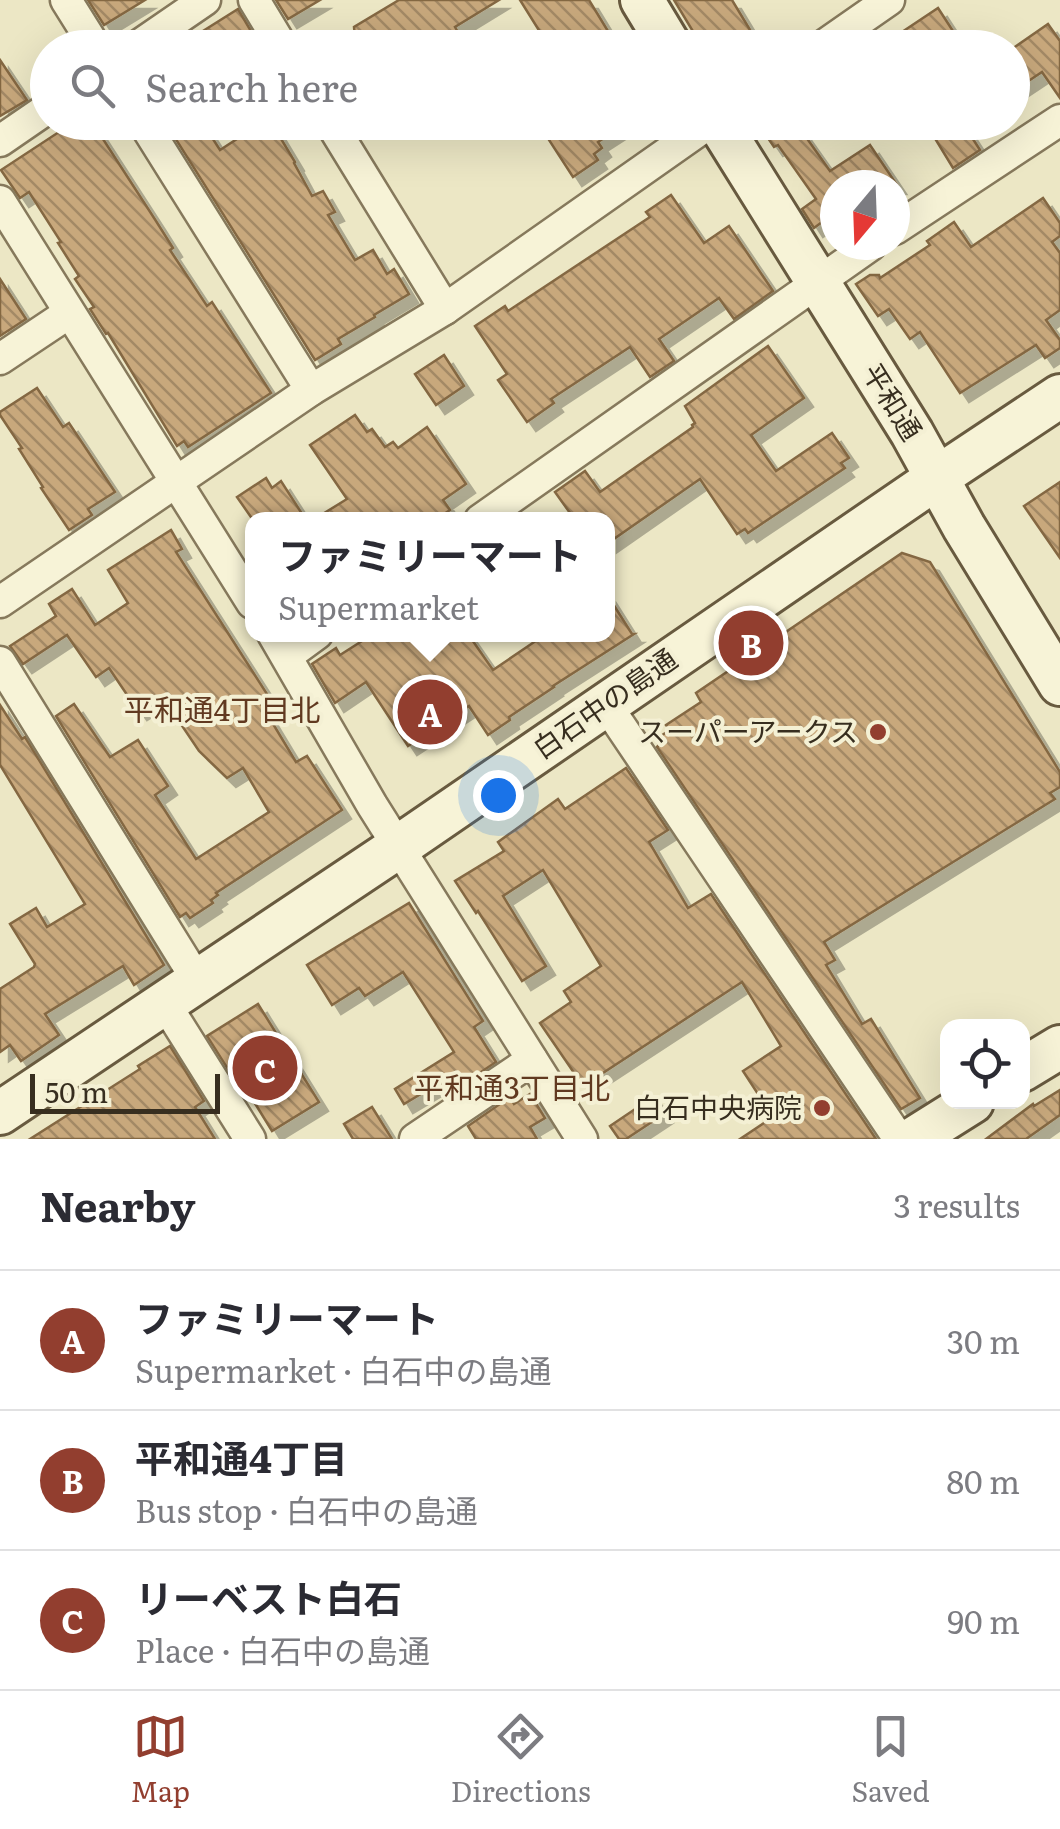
<!DOCTYPE html>
<meta charset="utf-8">
<style>
body{margin:0;font-family:Literata,"Noto Sans JP",serif;background:#f2f2f3;color:#2b2b33}
.controls{position:absolute;right:30px;bottom:30px;display:grid;overflow:hidden;border-radius:20px;box-shadow:0 10px 40px #0002}
.controls button{width:90px;height:90px;display:grid;place-items:center;padding:0;border:0;border-bottom:2px solid #e1e1e2;background:#fff;color:#2b2b33;font:50px sans-serif}
.compass{position:absolute;left:820px;top:170px;width:90px;height:90px;border-radius:50%;background:#fff;box-shadow:0 10px 40px #0002;rotate:199deg}
.scale{position:absolute;left:30px;bottom:25px;width:190px;box-sizing:border-box;padding-left:10px;border:5px solid #372e1f;border-top:0;font-size:28px;line-height:35px;white-space:nowrap;color:#372e1f;-webkit-text-stroke:8px #f4f0d4;paint-order:stroke}
.you{position:absolute;left:498px;top:795px;width:35px;height:35px;margin:-25px;border:8px solid #fff;border-radius:50%;background:#1a73e8;box-shadow:0 0 0 15px #1a73e833}
.badge{display:grid;place-items:center;width:65px;height:65px;border-radius:50%;background:#923e2f;color:#fff;font-size:32px;font-weight:700}
.pin{position:absolute;translate:-50% -50%;border:5px solid #fff;box-shadow:0 2px 10px #0006}
.popup{position:absolute;left:245px;top:512px;width:370px;height:130px;box-sizing:border-box;display:grid;place-content:center;border-radius:20px;background:#fff;filter:drop-shadow(0 2px 8px #0005);font-size:32px;white-space:nowrap;color:#7c7c81}
.popup b{font-size:38px;color:#2b2b33}
.popup::after{content:'';position:absolute;left:50%;top:100%;margin-left:-20px;border:20px solid transparent;border-top-color:#fff}
.list{margin:0;padding:0;list-style:none}
h2{display:flex;justify-content:space-between;align-items:center;height:130px;margin:0;padding:0 40px;font-size:42px}
h2 small{font-size:32px;font-weight:400;color:#7c7c81}
.list li{display:grid;grid-template-columns:65px 1fr auto;gap:30px;align-items:center;box-sizing:border-box;height:140px;padding:0 40px;border-top:2px solid #e1e1e2}
.list b{display:block;font-size:38px;white-space:nowrap}
.list p{margin:0;font-size:32px;white-space:nowrap;color:#7c7c81}
.list em{font-size:32px;font-style:normal;color:#7c7c81}
.icon{flex:none;width:55px;height:55px;fill:none;stroke:currentColor;stroke-width:2;stroke-linecap:round;stroke-linejoin:round}
.map{position:relative;flex:none;width:1060px;height:1139px;overflow:hidden}
.search{position:absolute;background:#fff;box-shadow:0 10px 40px #0002;left:30px;right:30px;top:30px;height:110px;display:flex;align-items:center;gap:25px;box-sizing:border-box;padding:0 35px;border-radius:55px;color:#7c7c81;font-size:38px}
.sheet{height:550px;background:#fff}
nav{display:flex;justify-content:space-around;align-items:center;box-sizing:border-box;height:140px;border-top:2px solid #e1e1e2;background:#fff;font-size:28px;color:#7c7c81}
nav a{display:grid;justify-items:center;gap:5px}
nav .on{color:#923e2f}
.map>svg:first-child{display:block}
</style>
<div class="map">
<svg width="1060" height="1139" viewBox="0 0 1060 1139">
<defs>
<pattern id="building-back-hatch" width="6" height="6" patternUnits="userSpaceOnUse" patternTransform="scale(2.5)"><rect width="6" height="6" fill="#c8a87c"/><path d="M-1 5l2 2M0 0l6 6M5-1l2 2" fill="none" stroke="#a38965"/></pattern>
<filter id="shadow"><feDropShadow dx="9" dy="9" stdDeviation="0" flood-color="#0004"/></filter>
</defs>
<rect width="100%" height="100%" fill="#ece7c5"/>
<!-- building -->
<g fill="url(#building-back-hatch)" stroke="#846743" stroke-width="2.5" filter="url(#shadow)">
<path d="M88,0H145L104,25Z"/>
<path d="M276,0H320L288,19Z"/>
<path d="M399,0H499L455,27L459,34L437,48H361L355,38L354,27Z"/>
<path d="M520,0H589L614,41L604,48H550Z"/>
<path d="M674,0H732L761,48H703Z"/>
<path d="M938,8L964,48H878Z"/>
<path d="M238,9L255,38L251,41L255,48H176Z"/>
<path d="M1048,24L1060,41V98L1042,72L1012,92V49Z"/>
<path d="M0,60L27,100L0,116Z"/>
<path d="M60,122H92L156,221L173,248L170,250L207,306L212,302L271,393L188,447L184,441L177,446L108,333L106,334L90,309L94,307L75,279L79,276L58,243L61,242L29,192L20,198L1,170L59,132L55,126Z"/>
<path d="M165,122H202L220,150L263,122H271L295,162L294,163L312,196L323,191L335,212L328,215L355,260L373,250L387,274L394,269L409,294L374,315L375,317L338,339L341,344L315,360Z"/>
<path d="M578,122H629L598,142L602,148L594,154L598,160L573,177L549,140Z"/>
<path d="M757,122H811L801,130L830,171L870,145L897,185H835V240L822,222L814,228L802,209L816,199L778,145L774,147Z"/>
<path d="M925,122H962L980,150L953,168Z"/>
<path d="M671,195L704,243L729,226L773,291L734,319L719,298L659,339L674,361L650,377L630,347L551,399L554,403L527,422L498,380L507,374L475,326L505,306L508,311L650,217L646,212Z"/>
<path d="M1043,198L1060,223V236L1052,242L1060,253V310L1046,320L1060,340V348L1045,358L1036,345L960,393L920,332L910,339L889,309L878,316L856,284L870,275H879L880,278L930,245L927,241L954,222L971,247Z"/>
<path d="M0,279L26,319L0,336Z"/>
<path d="M768,346L804,398L751,435L776,471L832,433L849,458L841,463L845,468L748,533L745,529L737,534L700,479L608,543V520H575L555,492L585,471L600,492L693,427L692,425L695,423L685,406Z"/>
<path d="M444,355L464,386L436,405L415,374Z"/>
<path d="M37,388L63,427L69,423L115,492L88,509L92,515L69,530L41,488L43,487L19,449L22,448L0,415V412Z"/>
<path d="M355,415L367,432L372,429L385,447L393,442L398,448L427,427L466,484L443,500L450,510L435,520H313L347,499L310,445Z"/>
<path d="M266,478L272,488L281,481L306,520H253L237,497Z"/>
<path d="M1060,482V558L1024,506Z"/>
<path d="M171,530L182,549L176,552L267,694L258,699L296,762L307,756L342,810L216,893L218,895L211,900L213,903L190,918L186,913L180,917L56,716L74,704L110,757L138,740L168,786L155,795L196,859L269,812L243,768L227,778L199,751L162,696L138,711L109,668L96,677L67,635L23,664L10,646L56,616L49,604L72,589L95,625L128,603L108,570Z"/>
<path d="M902,553L930,562L1060,772V787L1050,793L1055,799L824,942L835,960L826,965L862,1024L871,1019L920,1098L901,1109L657,747L659,745L656,739L670,730L666,725L701,702L696,693Z"/>
<path d="M608,596L632,634H634L553,686L554,687L509,717L510,720L488,735L469,706L408,746L366,682L335,703L312,664L336,648L340,655L373,634H468L493,670L546,634H608Z"/>
<path d="M0,705L22,739L25,737L164,965L134,985L123,966L45,1014L59,1035L21,1061L10,1045L0,1052V989L34,967L35,964L10,924L36,908L47,927L85,904L0,765Z"/>
<path d="M626,768L668,830L649,842L688,908L711,894L876,1139H740L773,1117L743,1071L781,1046L742,982L583,1086L540,1023L571,1002L564,991L601,966L543,870L503,896L546,966L522,981L478,911L476,913L455,881L504,851L498,842L558,799L565,809Z"/>
<path d="M409,903L483,1021L474,1027L496,1062L448,1094L441,1082L404,1104L395,1089L454,1052L403,972L365,996L359,988L332,1005L307,965Z"/>
<path d="M258,1004L319,1102L272,1131L240,1079L236,1082L207,1036Z"/>
<path d="M170,1046L204,1101L195,1107L215,1139H30L140,1069L138,1066Z"/>
<path d="M1060,1090V1115L1026,1139H986L1033,1104L1034,1106Z"/>
<path d="M530,1094L545,1118L530,1127L537,1139H476L468,1126L510,1097L514,1104Z"/>
<path d="M653,1097L664,1114L626,1139H619L610,1126Z"/>
<path d="M372,1107L392,1139H353L344,1124Z"/>
</g>
<g fill="none" stroke-linecap="round" stroke-linejoin="round">
<defs>
<g id="street">
<path d="M66,0L96,48"/>
<path d="M254,0L283,48"/>
<path d="M135,48L205,0"/>
<path d="M820,48L889,0"/>
<path d="M143,122L311,390"/>
<path d="M330,122L445,309"/>
<path d="M0,141L48,108"/>
<path d="M0,201L252,603"/>
<path d="M895,229L1060,120"/>
<path d="M0,359L69,313"/>
<path d="M480,520L871,245"/>
<path d="M0,602L311,390L445,309L711,122"/>
<path d="M273,634L372,805L582,1139"/>
<path d="M287,656L317,634"/>
<path d="M0,662L197,980"/>
<path d="M605,703L899,1139"/>
<path d="M164,1002L250,1139"/>
<path d="M415,1139L532,1060"/>
</g>
<g id="secondary">
<path d="M642,0L671,48"/>
<path d="M718,122L912,433L964,527L1060,684"/>
<path d="M1022,1070L1060,1047"/>
<path d="M0,1113L398,847L938,477L1060,396"/>
<path d="M913,1139L972,1102"/>
</g>
</defs>
<!-- street casing -->
<use href="#street" stroke="#86795c" stroke-width="35"/>
<!-- secondary casing -->
<use href="#secondary" stroke="#685a3f" stroke-width="48"/>
<!-- street -->
<use href="#street" stroke="#f7f3d7" stroke-width="30"/>
<!-- secondary -->
<use href="#secondary" stroke="#f7f3d7" stroke-width="42"/>
</g>
<!-- markers -->
<g fill="#923e2f" stroke="#f4f0d4" stroke-width="4">
<circle cx="878" cy="732" r="10"/>
<circle cx="822" cy="1108" r="10"/>
</g>
<g text-anchor="middle" stroke-width="8" stroke-linejoin="round" paint-order="stroke">
<!-- street labels -->
<g font-size="28" fill="#372e1f" stroke="#f4f0d4">
<text transform="translate(892 402) rotate(58)" y="10">平和通</text>
<text transform="translate(605 704) rotate(-35)" y="10">白石中の島通</text>
</g>
<!-- poi labels -->
<g font-size="28" fill="#372e1f" stroke="#f4f0d4" text-anchor="end">
<text x="858" y="742">スーパーアークス</text>
<text x="802" y="1118">白石中央病院</text>
</g>
<!-- neighbourhood labels -->
<g font-size="30" fill="#613920" stroke="#f4f0d4">
<text x="222" y="721">平和通4丁目北</text>
<text x="512" y="1099">平和通3丁目北</text>
</g>
</g>
</svg>
<div class="controls">
<button><svg class="icon" aria-label="locate" viewBox="0 0 24 24"><circle cx="12" cy="12" r="6"/><path d="M12 2v4M12 18v4M2 12h4M18 12h4"/></svg></button>
</div>
<svg class="compass" viewBox="-18 -18 36 36"><path d="M0-13l5 13h-10z" fill="#e53935"/><path d="M0 13l5-13h-10z" fill="#7c7c81"/></svg>
<div class="scale">50 m</div>
<div class="you"></div>
<div class="pin badge" style="left:430px;top:712px">A</div>
<div class="popup"><b>ファミリーマート</b>Supermarket</div>
<div class="pin badge" style="left:751px;top:643px">B</div>
<div class="pin badge" style="left:265px;top:1068px">C</div>
<div class="search"><svg class="icon" aria-label="search" viewBox="0 0 24 24"><circle cx="10" cy="10" r="6"/><path d="M15 15l6 6"/></svg>Search here</div>
</div>
<section class="sheet">
<h2>Nearby<small>3 results</small></h2>
<ul class="list">
<li><span class="badge">A</span><div><b>ファミリーマート</b><p>Supermarket · 白石中の島通</p></div><em>30 m</em></li>
<li><span class="badge">B</span><div><b>平和通4丁目</b><p>Bus stop · 白石中の島通</p></div><em>80 m</em></li>
<li><span class="badge">C</span><div><b>リーベスト白石</b><p>Place · 白石中の島通</p></div><em>90 m</em></li>
</ul>
</section>
<nav>
<a class="on"><svg class="icon" aria-label="map" viewBox="0 0 24 24"><path d="M3 6l6-2 6 2 6-2v14l-6 2-6-2-6 2zM9 4v14M15 6v14"/></svg>Map</a>
<a><svg class="icon" aria-label="directions" viewBox="0 0 24 24"><path d="M12 3l9 9-9 9-9-9zM9 14v-3h6M13 9l2 2-2 2"/></svg>Directions</a>
<a><svg class="icon" aria-label="saved" viewBox="0 0 24 24"><path d="M7 4h10v16l-5-4-5 4z"/></svg>Saved</a>
</nav>
